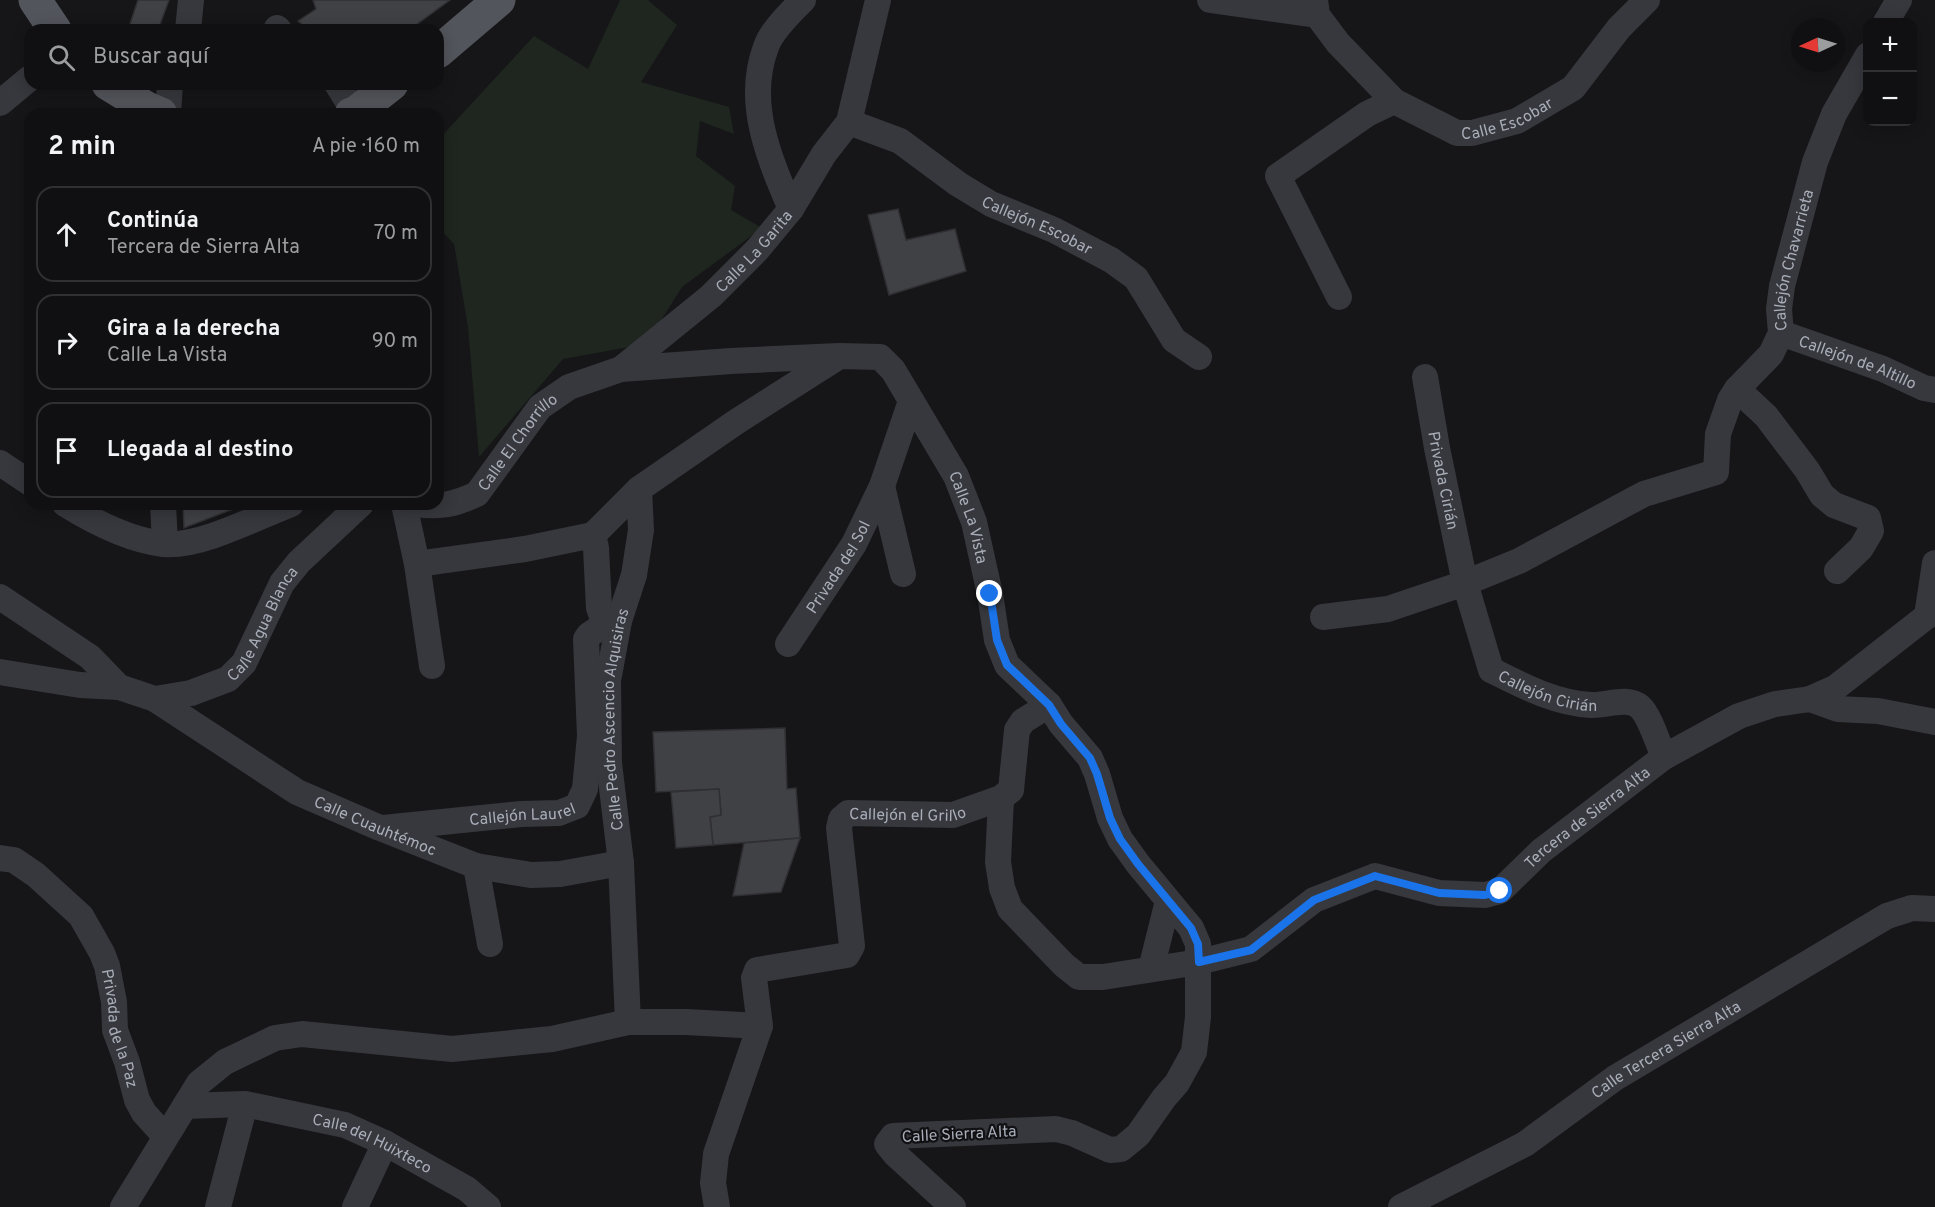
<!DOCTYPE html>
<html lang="es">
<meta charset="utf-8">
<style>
body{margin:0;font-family:Overpass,sans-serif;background:#1e1e20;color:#f1f3f6}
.controls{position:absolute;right:18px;top:18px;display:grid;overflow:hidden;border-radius:12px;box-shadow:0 3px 15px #0003}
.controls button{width:54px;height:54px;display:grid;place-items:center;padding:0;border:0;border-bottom:2px solid #303032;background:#101012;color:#f1f3f6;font:30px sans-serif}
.compass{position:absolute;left:1791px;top:18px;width:54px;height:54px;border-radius:50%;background:#101012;box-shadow:0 3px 15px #0003;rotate:266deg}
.stop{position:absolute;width:18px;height:18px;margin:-14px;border:4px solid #1a73e8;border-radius:50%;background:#fff}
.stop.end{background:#1a73e8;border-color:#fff;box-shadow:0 2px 6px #0008}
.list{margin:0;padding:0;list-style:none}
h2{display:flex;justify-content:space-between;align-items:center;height:78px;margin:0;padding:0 24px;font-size:26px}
h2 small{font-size:20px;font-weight:400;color:#9c9d9f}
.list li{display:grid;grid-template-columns:39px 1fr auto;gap:18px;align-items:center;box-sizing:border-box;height:96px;margin:0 12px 12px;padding:0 12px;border:2px solid #303032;border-radius:18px}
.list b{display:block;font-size:22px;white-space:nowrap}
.list p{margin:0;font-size:20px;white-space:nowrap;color:#9c9d9f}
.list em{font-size:20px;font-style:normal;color:#9c9d9f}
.icon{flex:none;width:33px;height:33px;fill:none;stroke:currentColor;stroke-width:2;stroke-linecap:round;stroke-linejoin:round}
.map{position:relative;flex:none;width:1935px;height:1207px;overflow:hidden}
.search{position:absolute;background:#101012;box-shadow:0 3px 15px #0003;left:24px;top:24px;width:420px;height:66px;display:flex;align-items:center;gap:15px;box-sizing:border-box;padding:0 21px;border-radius:18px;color:#9c9d9f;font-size:22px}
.panel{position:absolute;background:#101012;box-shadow:0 3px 15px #0003;left:24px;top:108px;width:420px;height:402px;border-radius:18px}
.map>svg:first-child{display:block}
</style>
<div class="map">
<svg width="1935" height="1207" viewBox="0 0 1935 1207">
<rect width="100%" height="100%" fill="#161618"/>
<!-- green -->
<path fill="#1e261f" d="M620,0H648L677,25L641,82L729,107L734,134L700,121L696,156L735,186L731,210L762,228L682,287L646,344L563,359L479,457L468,327L454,244L438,227V140L534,36L588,69Z"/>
<!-- building -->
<g fill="#404145" stroke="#303034" stroke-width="1.5">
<path d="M138,0H169L158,30H128Z"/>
<path d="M313,0H450L409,30H309L298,21L316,9Z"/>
<path d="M898,209L906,240L955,229L966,271L889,295L868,215Z"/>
<path d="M183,504H246L184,528Z"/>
<path d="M785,728L787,789L796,788L800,838L713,845L710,817L721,815L719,789L656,792L653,732Z"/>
<path d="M719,789L721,815L710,817L713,845L676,848L671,792Z"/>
<path d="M800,838L781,892L733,896L744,843Z"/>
</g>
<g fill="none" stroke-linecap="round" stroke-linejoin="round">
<!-- minor -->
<g stroke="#37383d" stroke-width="26">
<path d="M1210,0L1317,15"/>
<path id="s1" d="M1315,0L1317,15L1338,43L1394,101L1457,133H1472L1517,121L1573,88L1619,28L1647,0"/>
<path d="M1886,22L1899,0"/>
<path d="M277,28L279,30"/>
<path d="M188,30L191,0"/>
<path d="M337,84L355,113"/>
<path d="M0,103L30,78"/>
<path d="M168,114L170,84"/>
<path id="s2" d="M849,122L900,141L958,184L991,204L1054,230L1111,260L1136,278L1174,340L1199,357"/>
<path d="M791,209C769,158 745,102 766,47C771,31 791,12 803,0"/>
<path d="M1339,297L1278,176L1367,114L1394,101"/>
<path id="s3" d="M1781,333L1883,369L1924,388L1935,390"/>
<path id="s4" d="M621,369L711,296L757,250L791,209L824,154L849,122L878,0"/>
<path id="s5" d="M1425,377L1437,448L1465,583L1491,670C1523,686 1555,703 1591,705C1606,706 1627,696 1640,707C1650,716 1658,744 1664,757"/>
<path d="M1737,389L1766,416L1807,470L1822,495L1834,505L1868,518L1871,531L1861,548L1837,571"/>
<path d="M0,463L30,483"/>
<path d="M882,486L903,574"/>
<path d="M65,504C94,522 129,540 163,544C199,548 257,517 291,504"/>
<path d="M163,504L165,544"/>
<path d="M404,504L417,564L432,666"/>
<path id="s6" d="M415,504C442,507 453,505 477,494L540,407L569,387L621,369L731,361L839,356L880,357L893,370L956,476L974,522L990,594L997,640L1007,665L1049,705L1061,724L1090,758L1097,774L1110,818L1120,839L1138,864L1191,928L1198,944V1017L1194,1052L1177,1083L1164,1098L1138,1135L1121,1149L1110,1150L1072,1133L1056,1129L893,1136L887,1144L896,1155L953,1207"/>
<path d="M593,535L596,548L599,608L605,624L619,621"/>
<path d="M417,564L525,549L593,535L639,489"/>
<path d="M0,597L90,657L119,687"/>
<path d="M1927,616L1935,563"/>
<path id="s7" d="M1323,617L1388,609L1465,583L1519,561L1644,494L1716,472L1718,434L1730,400L1737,389L1771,354L1781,333L1779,309L1782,286L1815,162L1834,114L1868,55"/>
<path id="s8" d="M788,644L854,544L882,486L911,401"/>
<path id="s9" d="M0,672L80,685L119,687L155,699L191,693L228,679L244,663L282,583L299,562L361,504"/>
<path id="s10" d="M155,699L297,792L380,828L476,866L531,875L560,874L621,863"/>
<path d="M1810,699L1835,688L1927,616"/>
<path id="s11" d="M1001,798L998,862L1002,888L1010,909L1064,965L1079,977H1103L1199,962L1251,949L1314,900L1375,876L1439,893L1485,895L1500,891L1541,851L1664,757L1739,716L1775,704L1810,699L1838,709L1878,711L1935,722"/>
<path id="s12" d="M383,828L521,814L559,813L577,806L585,789L590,736L586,639L589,635L605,624"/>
<path id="s13" d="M0,858L14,860L36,875L81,916L102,953L107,966L114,1002L115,1030L127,1062L137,1100L144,1113L165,1136"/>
<path d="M476,866L490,944"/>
<path d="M1151,969L1168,901"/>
<path id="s14" d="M628,1022L621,863L609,763L608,681L619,621L634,575L641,530L639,489L736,422L838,357"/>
<path id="s15" d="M185,1106L245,1104L345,1125L385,1143L467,1189L488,1207"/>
<path d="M123,1207L199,1083L225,1062L275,1038L302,1034L452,1049L552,1039L628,1022H686L760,1026"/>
<path d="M218,1207L245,1104"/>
<path d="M355,1207L385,1143"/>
<path id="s16" d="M717,1207L713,1183L716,1154L760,1026L754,978L757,970L847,955L852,946L839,828L841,819L848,813L953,815L1001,798L1011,790L1017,730L1023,721L1049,705"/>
<path id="s17" d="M1401,1207L1525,1144L1615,1078L1887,916L1912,908L1935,909"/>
</g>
<!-- primary -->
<g stroke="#53555c" stroke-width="33">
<path d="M35,0L55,30"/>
<path d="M438,52L499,0"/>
<path d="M108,84L147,108L161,114"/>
<path d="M351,114L355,113L392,84"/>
</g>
</g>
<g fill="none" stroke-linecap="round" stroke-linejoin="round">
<!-- route -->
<path stroke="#1a73e8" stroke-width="8" d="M990,594L997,640L1007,665L1049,705L1061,724L1090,758L1097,774L1110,818L1120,839L1138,864L1191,928L1198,944L1199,962L1251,950L1314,900L1375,876L1439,893L1485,895L1500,891"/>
</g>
<g text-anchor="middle" stroke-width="4.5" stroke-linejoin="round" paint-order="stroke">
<!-- street labels -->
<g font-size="16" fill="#a8adb8" stroke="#111113">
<text dy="6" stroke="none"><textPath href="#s1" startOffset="254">Calle Escobar</textPath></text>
<text dy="6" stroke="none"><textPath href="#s2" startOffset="216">Callejón Escobar</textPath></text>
<text dy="6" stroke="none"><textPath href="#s4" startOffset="178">Calle La Garita</textPath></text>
<text dy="6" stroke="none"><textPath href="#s7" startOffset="656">Callejón Chavarrieta</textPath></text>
<text dy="6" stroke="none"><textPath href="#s3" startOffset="82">Callejón de Altillo</textPath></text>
<text dy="6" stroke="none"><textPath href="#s6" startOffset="130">Calle El Chorrillo</textPath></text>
<text dy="6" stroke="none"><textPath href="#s5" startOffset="105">Privada Cirián</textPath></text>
<text dy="6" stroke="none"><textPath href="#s6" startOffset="706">Calle La Vista</textPath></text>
<text dy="6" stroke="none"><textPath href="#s8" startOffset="92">Privada del Sol</textPath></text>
<text dy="6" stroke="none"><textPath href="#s9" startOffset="300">Calle Agua Blanca</textPath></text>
<text dy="6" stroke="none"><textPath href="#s5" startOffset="362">Callejón Cirián</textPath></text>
<text dy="6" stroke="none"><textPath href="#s14" startOffset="304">Calle Pedro Ascencio Alquisiras</textPath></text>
<text dy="6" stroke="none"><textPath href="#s12" startOffset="140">Callejón Laurel</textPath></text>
<text dy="6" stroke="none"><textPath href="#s16" startOffset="544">Callejón el Grillo</textPath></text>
<text dy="6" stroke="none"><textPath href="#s11" startOffset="772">Tercera de Sierra Alta</textPath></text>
<text dy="6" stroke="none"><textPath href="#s10" startOffset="255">Calle Cuauhtémoc</textPath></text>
<text dy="6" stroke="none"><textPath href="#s13" startOffset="222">Privada de la Paz</textPath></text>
<text dy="6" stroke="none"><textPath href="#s17" startOffset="309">Calle Tercera Sierra Alta</textPath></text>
<text transform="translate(959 1133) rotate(-3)" y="6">Calle Sierra Alta</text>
<text dy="6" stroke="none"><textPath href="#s15" startOffset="194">Calle del Huixteco</textPath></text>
</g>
</g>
</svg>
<div class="controls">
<button>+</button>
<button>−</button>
</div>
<svg class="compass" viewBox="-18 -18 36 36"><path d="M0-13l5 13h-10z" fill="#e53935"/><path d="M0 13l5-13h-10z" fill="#9c9d9f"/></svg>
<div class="stop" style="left:1500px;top:891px"></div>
<div class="stop end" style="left:990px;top:594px"></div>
<div class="search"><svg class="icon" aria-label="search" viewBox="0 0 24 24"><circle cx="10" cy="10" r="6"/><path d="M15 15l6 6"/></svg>Buscar aquí</div>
<section class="panel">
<h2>2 min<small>A pie · 160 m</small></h2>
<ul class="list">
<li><svg class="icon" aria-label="ahead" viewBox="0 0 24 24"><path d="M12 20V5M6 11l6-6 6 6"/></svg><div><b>Continúa</b><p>Tercera de Sierra Alta</p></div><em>70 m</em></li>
<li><svg class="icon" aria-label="right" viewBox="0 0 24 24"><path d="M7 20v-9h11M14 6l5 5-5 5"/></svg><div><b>Gira a la derecha</b><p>Calle La Vista</p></div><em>90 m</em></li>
<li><svg class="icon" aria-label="arrive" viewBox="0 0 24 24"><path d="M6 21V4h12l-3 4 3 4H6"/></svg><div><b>Llegada al destino</b></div></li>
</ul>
</section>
</div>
